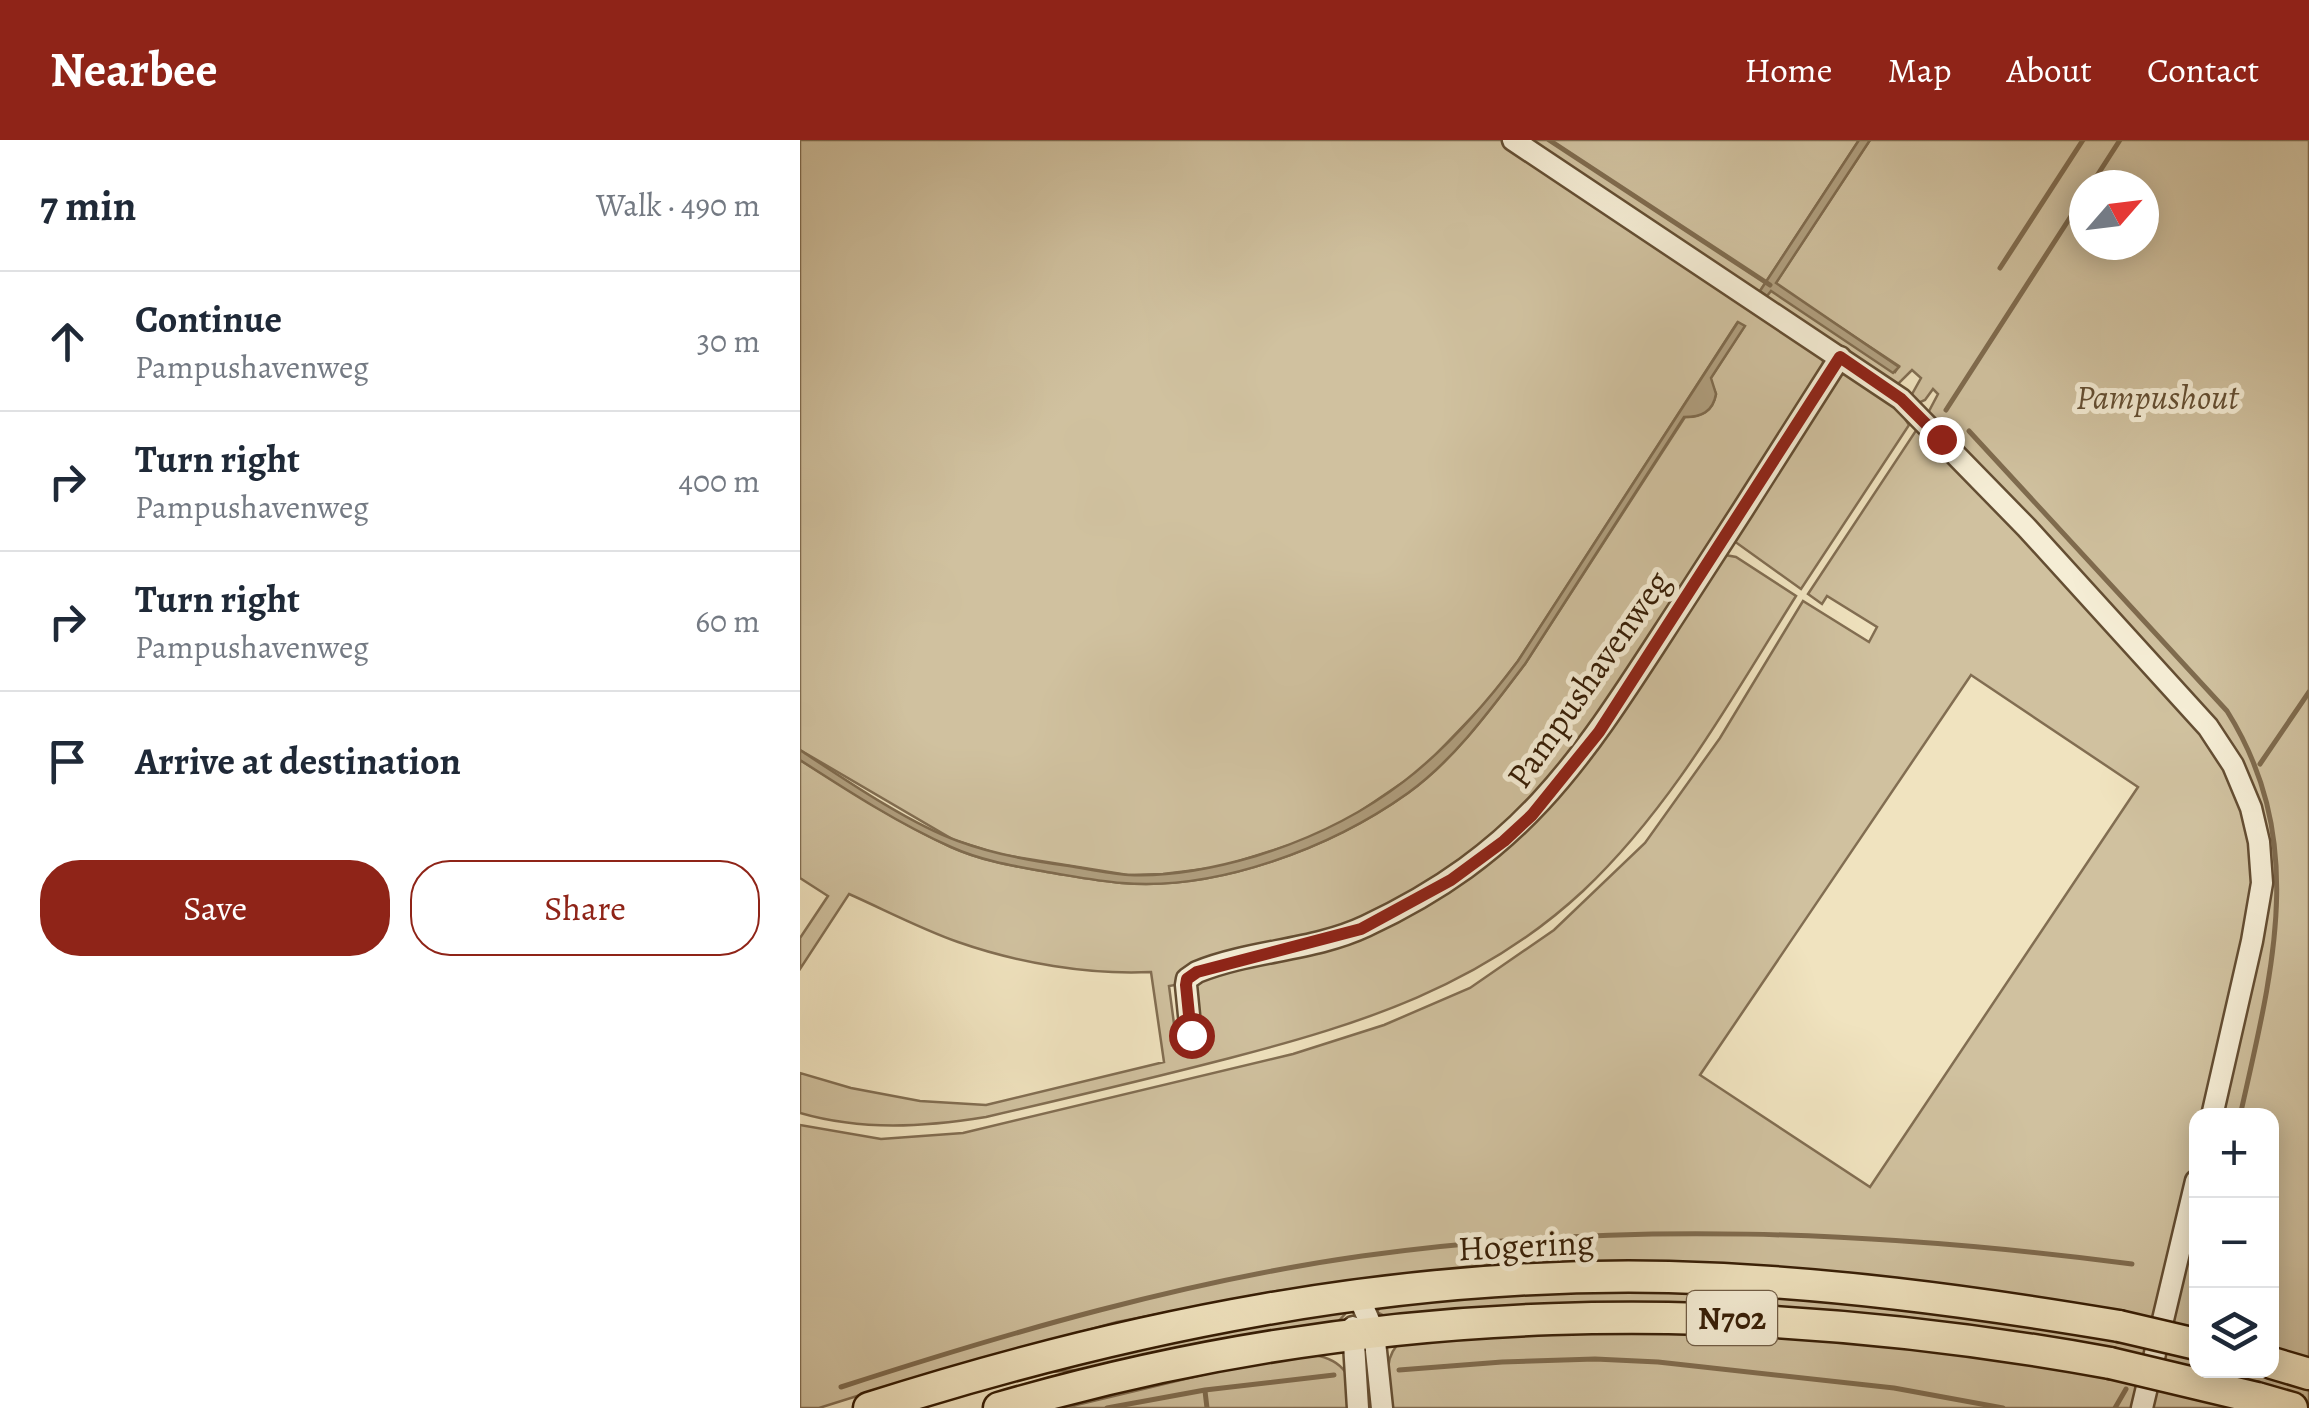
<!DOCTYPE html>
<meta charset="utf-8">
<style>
body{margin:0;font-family:Alegreya,serif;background:#f2f2f3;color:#1f2937}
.controls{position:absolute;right:30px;bottom:30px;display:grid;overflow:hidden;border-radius:20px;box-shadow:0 5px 25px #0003}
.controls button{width:90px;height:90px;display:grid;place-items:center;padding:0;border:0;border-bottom:2px solid #e0e1e3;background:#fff;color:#1f2937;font:50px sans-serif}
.compass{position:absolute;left:1269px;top:30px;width:90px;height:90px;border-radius:50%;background:#fff;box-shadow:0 5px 25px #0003;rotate:62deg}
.stop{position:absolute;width:30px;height:30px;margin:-22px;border:8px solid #8f2418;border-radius:50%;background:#fff}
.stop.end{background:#8f2418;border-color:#fff;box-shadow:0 2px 10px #0008}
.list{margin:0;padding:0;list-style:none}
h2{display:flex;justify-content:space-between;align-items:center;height:130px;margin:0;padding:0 40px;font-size:42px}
h2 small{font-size:32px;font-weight:400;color:#747a83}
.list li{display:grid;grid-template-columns:65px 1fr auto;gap:30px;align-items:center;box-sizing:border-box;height:140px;padding:0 40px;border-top:2px solid #e0e1e3}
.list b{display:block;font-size:38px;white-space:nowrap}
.list p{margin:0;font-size:32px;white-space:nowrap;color:#747a83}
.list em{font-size:32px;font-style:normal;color:#747a83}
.actions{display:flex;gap:20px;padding:30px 40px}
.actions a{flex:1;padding:22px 0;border:2px solid #8f2418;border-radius:40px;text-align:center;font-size:35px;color:#8f2418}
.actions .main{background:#8f2418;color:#fff}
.icon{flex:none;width:55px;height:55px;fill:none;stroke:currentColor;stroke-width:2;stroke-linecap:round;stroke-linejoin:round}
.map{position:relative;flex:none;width:1509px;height:1268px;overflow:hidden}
header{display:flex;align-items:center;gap:60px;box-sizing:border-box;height:140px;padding:0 50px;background:#8f2418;color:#fff}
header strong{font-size:48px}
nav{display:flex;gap:55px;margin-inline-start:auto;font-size:35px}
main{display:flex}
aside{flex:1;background:#fff}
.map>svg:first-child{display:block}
</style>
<header>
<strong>Nearbee</strong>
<nav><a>Home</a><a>Map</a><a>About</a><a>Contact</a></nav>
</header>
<main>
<aside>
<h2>7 min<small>Walk · 490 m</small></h2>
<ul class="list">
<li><svg class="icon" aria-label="ahead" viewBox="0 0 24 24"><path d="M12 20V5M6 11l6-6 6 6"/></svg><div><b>Continue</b><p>Pampushavenweg</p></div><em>30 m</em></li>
<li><svg class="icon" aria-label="right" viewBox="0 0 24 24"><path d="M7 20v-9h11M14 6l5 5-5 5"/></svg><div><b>Turn right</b><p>Pampushavenweg</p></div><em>400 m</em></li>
<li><svg class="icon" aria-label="right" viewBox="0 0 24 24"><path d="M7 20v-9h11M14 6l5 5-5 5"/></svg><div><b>Turn right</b><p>Pampushavenweg</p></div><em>60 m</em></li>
<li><svg class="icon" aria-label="arrive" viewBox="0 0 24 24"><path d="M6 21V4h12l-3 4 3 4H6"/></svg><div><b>Arrive at destination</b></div></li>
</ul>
<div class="actions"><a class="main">Save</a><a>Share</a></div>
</aside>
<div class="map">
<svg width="1509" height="1268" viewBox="0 0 1509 1268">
<rect width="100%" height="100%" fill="#f0e3bf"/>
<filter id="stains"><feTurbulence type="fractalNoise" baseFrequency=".002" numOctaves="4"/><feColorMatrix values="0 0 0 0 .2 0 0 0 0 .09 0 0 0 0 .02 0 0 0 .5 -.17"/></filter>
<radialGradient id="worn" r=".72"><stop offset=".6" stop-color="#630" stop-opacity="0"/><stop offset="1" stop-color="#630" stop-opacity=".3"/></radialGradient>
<!-- green -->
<g fill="#d0c19f" stroke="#826e52" stroke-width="2.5" fill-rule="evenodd">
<path d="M0,0H702L1023,217V233L792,590L727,671L698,699L648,736L558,785L402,825L386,833L381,844L369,846L376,899L395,895L389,847L397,836L563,793L654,744L685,723L738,676L778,631L925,415L936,417L996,456C931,559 872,667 783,751C681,846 561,884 430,918C349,939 268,958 186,977C124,987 62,991 0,973V933L51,948L120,961L186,965L364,922L351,832C288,835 218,823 158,802C121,789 85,770 49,754L0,829V798L28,756L0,738V620C49,650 98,683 151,707C182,721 214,726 247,732C272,736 297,741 322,743C417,751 531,708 608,653C654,620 691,569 725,524L885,277C901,278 913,271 916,254L910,239L944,187L937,183L718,521L689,559L621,630L540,685L493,704L420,727L363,734L328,735L198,714L154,700L0,610Z"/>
<path d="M725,0H1059L960,151L971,150L1095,232L1099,226L975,144L1070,0H1509V1227L1472,1215V976L1416,975L1456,806L1446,639L1128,273L1138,254L1133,249L1125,260L1116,264L1111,256L1121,238L1112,230L1097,245ZM1284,45H1344V105H1284Z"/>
<path d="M1047,233L1097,266L1109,285L1001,449L934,401L1036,236Z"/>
<path d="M1117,289L1128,294L1421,615L1447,673L1456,745L1405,975L1396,976V1009L1354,1186L1230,1160L590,1137L477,1151L317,1182L137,1231L19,1268H0V985L81,999L163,993L493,914L584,885L670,848L754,790L845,703L920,598L1003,461L1069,502L1077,487L1027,456L1022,464L1008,454ZM1171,535L1338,647L1070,1047L900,935Z"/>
<path d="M1396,1054V1196L1365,1189Z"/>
<path d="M963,1148L1350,1202L1346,1219L728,1166L587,1177L577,1172L582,1164L764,1150Z"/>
<path d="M544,1168L545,1174L536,1184L303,1228L187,1237Z"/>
<path d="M942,1184L1341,1238L1334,1268H591C589,1246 581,1216 602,1201Z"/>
<path d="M1367,1206L1396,1214V1230H1463L1509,1244V1263L1363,1224Z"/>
<path d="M514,1215C546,1220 552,1239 557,1268H264L431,1228Z"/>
<path d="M1352,1240L1445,1268H1345Z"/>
</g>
<!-- water -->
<g fill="#b09f7f" stroke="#7f6b4e" stroke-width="2.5">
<path d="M1059,0H1070L976,143L1099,227L1093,233L971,151L967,156L960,151Z"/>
<path d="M938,182L945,186L911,238L916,254C913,272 901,277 884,277L725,524C691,569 654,620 608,653C531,708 417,751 322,743C297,741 272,736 247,732C214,726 182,721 151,707C99,684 48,651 0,620V610C44,639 110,684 158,701C193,714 231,721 269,726C288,729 309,734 329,735C372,737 415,728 456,716C575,679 644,619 718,521Z"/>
</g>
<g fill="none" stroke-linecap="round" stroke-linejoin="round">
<!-- stream -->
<g stroke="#7f6b4e" stroke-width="5">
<path d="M749,0L970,145"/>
<path d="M1291,45L1320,0"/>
<path d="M1200,128L1283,0"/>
<path d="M1146,270L1284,56"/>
<path d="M1169,291L1427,571C1509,702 1472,832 1440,976"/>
<path d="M1460,624L1509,552"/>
<path d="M599,1230L702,1222L795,1219L858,1222L1094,1248L1203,1268"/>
<path d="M41,1247C210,1192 386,1141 562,1116C819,1080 1076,1091 1332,1124"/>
<path d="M405,1251L407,1268"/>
<path d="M307,1268L405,1250L534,1235"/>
<path d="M1315,1268L1326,1249"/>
</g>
<defs>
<g id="minor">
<path d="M713,0L1101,259L1227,388L1408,587L1433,625L1451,668L1459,702L1462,743L1452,801L1412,976"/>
<path d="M391,895L386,845L387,839L397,832C451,810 513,811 566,786C730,709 785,613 880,467C934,384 987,301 1040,217"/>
<path d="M558,1155L574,1192L582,1268"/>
<path d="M553,1187L558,1268"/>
<path d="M1342,1268L1396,1041"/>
</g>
<g id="highway">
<path d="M1472,1223L1509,1234"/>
<path d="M1457,1258L1492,1268"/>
<path d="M69,1268C327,1186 597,1131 869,1137C1021,1141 1170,1161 1319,1186"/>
<path d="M199,1268C569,1160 933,1154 1310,1223"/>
</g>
</defs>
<!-- minor casing -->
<use href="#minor" stroke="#644e33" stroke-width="25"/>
<!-- highway casing -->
<use href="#highway" stroke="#351c04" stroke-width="35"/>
<!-- minor -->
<use href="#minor" stroke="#f5edd5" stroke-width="20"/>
<!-- highway -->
<use href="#highway" stroke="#f0e3bf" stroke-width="30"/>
<defs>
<g id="highway-bridge">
<path d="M1319,1186L1396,1204"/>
<path d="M1310,1223L1457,1258"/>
</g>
</defs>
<!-- highway-bridge casing -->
<use href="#highway-bridge" stroke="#351c04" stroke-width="35" stroke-linecap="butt"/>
<!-- highway-bridge -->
<use href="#highway-bridge" stroke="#f0e3bf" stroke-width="30"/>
</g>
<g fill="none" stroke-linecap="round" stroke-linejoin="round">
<!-- route -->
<path stroke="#8f2418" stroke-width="12" d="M391,895L386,845L387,839L397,832L561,789L651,740L704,701L732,675L799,592L1040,217L1101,259L1141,299"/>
</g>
<g text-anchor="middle" stroke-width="10" stroke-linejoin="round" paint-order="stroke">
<!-- shield labels -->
<rect fill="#f5edd5" stroke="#6f5b43" stroke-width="2.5" x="887" y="1151" width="90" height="54" rx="8"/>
<g font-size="32" font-weight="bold" fill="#351c04">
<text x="932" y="1189">N702</text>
</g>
<!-- park labels -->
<g font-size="35" font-style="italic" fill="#644e32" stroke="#f5edd5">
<text x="1357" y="269">Pampushout</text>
</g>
<!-- street labels -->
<g font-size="35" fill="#351c04" stroke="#f5edd5">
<text transform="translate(788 539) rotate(-55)" y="12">Pampushavenweg</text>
<text transform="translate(726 1105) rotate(-3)" y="12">Hogering</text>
</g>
</g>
<rect width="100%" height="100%" filter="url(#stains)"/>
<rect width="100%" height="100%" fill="url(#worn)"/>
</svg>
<div class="controls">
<button>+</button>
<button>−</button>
<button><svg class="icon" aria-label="layers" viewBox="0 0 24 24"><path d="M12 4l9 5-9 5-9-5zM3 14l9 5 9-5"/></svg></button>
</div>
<svg class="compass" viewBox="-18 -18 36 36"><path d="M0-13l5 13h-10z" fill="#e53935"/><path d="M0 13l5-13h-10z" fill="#747a83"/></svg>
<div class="stop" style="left:391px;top:895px"></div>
<div class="stop end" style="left:1141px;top:299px"></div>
</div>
</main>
